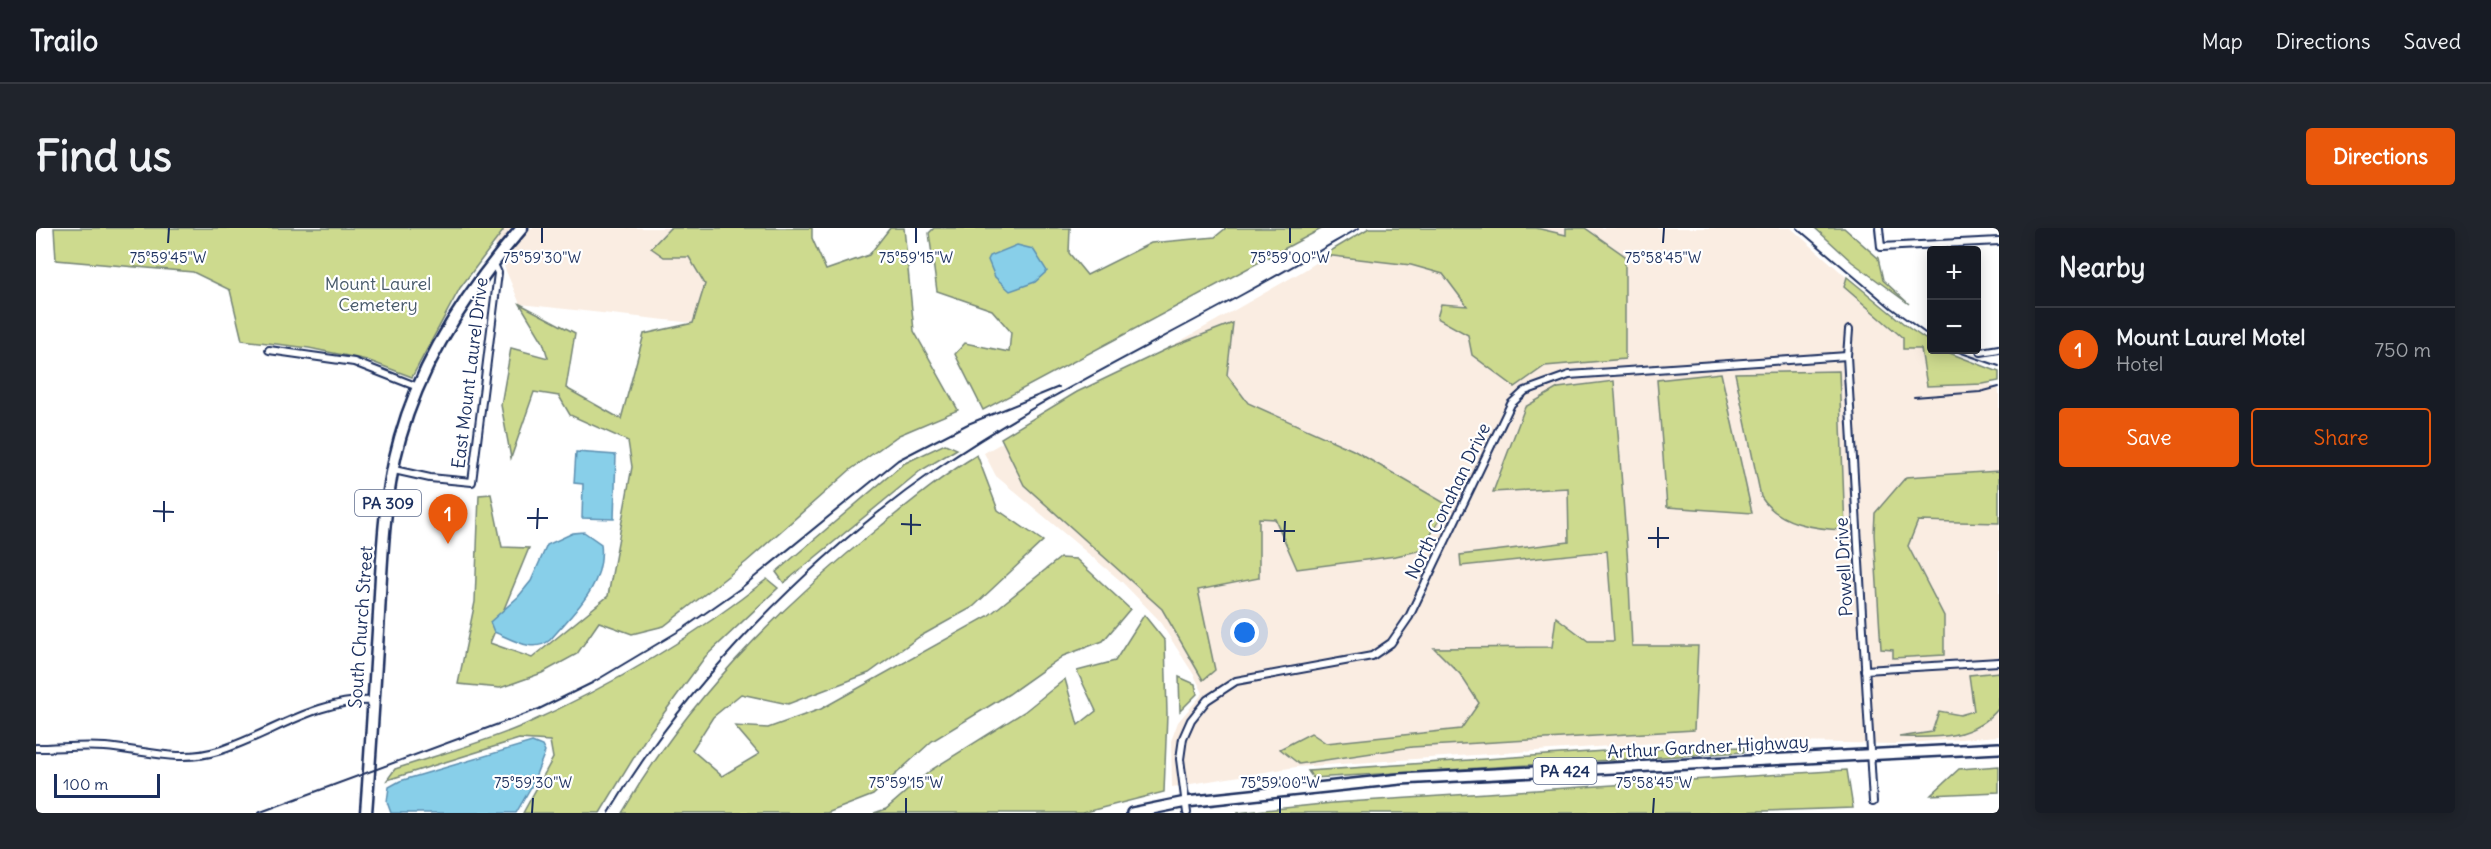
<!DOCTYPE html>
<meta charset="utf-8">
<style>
body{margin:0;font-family:Delius,sans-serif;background:#20242c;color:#f1f3f6}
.controls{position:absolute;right:18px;top:18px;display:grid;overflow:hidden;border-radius:6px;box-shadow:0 3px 15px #0003}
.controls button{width:54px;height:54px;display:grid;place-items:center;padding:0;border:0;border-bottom:2px solid #363941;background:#171b24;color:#f1f3f6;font:30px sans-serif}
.scale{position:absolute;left:18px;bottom:15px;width:106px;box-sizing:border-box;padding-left:6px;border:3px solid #1b2f5e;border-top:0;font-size:16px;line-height:21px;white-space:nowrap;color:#1b2f5e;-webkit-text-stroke:4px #fff;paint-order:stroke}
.you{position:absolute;left:1209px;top:405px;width:21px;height:21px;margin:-15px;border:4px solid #fff;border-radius:50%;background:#1a73e8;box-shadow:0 0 0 9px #1a73e833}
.badge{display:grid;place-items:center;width:39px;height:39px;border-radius:50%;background:#ea580c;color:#fff;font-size:20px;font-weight:700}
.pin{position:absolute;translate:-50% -50px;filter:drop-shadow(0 2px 3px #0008)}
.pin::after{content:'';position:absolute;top:32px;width:21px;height:18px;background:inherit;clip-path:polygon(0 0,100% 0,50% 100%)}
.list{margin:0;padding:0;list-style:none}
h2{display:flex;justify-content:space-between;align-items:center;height:78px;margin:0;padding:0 24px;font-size:26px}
h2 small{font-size:20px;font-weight:400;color:#9ea1a6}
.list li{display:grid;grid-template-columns:39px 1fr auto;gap:18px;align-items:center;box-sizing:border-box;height:84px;padding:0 24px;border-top:2px solid #363941}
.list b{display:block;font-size:22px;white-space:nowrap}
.list p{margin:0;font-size:20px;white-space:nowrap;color:#9ea1a6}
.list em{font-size:20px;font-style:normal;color:#9ea1a6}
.actions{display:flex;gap:12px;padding:18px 24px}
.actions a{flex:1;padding:14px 0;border:2px solid #ea580c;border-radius:6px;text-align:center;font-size:21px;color:#ea580c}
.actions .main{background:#ea580c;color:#fff}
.map{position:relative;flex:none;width:1963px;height:585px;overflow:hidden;border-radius:6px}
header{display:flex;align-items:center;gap:36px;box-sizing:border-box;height:84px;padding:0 30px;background:#171b24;border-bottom:2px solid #363941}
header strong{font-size:28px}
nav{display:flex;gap:33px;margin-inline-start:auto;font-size:21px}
.intro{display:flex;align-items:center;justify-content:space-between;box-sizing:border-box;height:144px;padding:0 36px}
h1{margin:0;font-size:42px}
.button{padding:15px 27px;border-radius:6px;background:#ea580c;color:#fff;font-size:21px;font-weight:700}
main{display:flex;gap:36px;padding:0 36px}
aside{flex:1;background:#171b24;border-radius:6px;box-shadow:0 3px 15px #0003}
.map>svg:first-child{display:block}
</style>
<header>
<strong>Trailo</strong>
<nav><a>Map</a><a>Directions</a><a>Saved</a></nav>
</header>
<div class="intro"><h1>Find us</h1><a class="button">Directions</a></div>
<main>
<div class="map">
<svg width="1963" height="585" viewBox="0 0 1963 585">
<rect width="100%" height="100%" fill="#fff"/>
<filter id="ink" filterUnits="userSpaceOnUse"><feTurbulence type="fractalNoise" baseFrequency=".0167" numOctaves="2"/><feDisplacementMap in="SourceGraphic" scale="12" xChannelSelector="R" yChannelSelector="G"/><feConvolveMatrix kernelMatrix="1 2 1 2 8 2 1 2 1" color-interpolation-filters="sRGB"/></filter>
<g filter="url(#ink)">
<!-- built -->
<g fill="#faede2">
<path d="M452,0H742L657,95L484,76Z"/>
<path d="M1336,0H1755L1876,107L1963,162V508L1859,516L1663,512L1260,539L1136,559L1135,513L1142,494L1167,465L1158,447L1122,391L1086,354L960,248L948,225L1267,43Z"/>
</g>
<!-- green -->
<g fill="#cdda8e" stroke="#748476" stroke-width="1.5">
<path d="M18,0H467V3L424,60L376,149L331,132L273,120L206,112L194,62L157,44L20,32Z"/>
<path d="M634,0H776V10L790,42L833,27L854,0H868L878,103L922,182L863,207L814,242L710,334L628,398L596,406L563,394L541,426L506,445L464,460L422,456L439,374L443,267L455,266L466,319L493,320L454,415L496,430L572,368L596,239L592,213L534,187L523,168L498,164L475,230L465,177L475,120L512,130L507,114L484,76L539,105L530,160L585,191L608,106L657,95L669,56L653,29H628L615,20Z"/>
<path d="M898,0H1034L1033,25L1051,47L1115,15L1179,9L1190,0H1287L947,182L919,126L929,115L973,124L975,104L956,82L901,63L893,5Z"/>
<path d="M1333,0H1500L1530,7V0H1549L1589,28V131L1509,138L1479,159L1436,127L1432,107L1401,90L1405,76L1431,78L1407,46L1375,37L1288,27Z"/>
<path d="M1779,0H1808L1842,30L1847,52L1873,76L1816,34Z"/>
<path d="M1811,49L1873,100L1895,115L1896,122H1906L1963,144V153L1947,156L1891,158L1885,121H1867V110L1808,59Z"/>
<path d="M1197,95L1191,147L1212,175L1317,222L1412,277L1386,322L1360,328L1261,341L1239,291L1223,290V350L1162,362L1179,442L1167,452L1126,381L988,257L965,210L1041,164L1135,119Z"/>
<path d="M1803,143L1809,302C1779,301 1742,296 1725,269L1699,145Z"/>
<path d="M1685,145L1716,285L1631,279L1621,152Z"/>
<path d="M1578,153L1592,336L1596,418H1662L1658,502L1376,519L1263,536L1244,521L1275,505L1290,515L1425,501L1443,475L1424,446L1398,420L1516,419L1520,389L1552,413H1578L1571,323L1425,338L1424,327L1533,314L1532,260L1457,264L1489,179L1522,160Z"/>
<path d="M909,216L921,221L884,243L748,355L740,344L867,236Z"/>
<path d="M941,227L962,282L1007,313L937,379L883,409L833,445L752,476L705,466L677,489L656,522L686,548L723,526L699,498L732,500L785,481L952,388L1024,330L1040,331L1094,381L1067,413L1027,428L973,466L896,513L837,567L791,585H586C651,472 744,378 845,298C876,273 906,248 941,227Z"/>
<path d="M1963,243V295L1882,293L1872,318L1908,388V427L1857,430V422L1845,421L1838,306L1839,285L1870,249Z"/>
<path d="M731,351L742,360L669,429L611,508L564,585H487L517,530L514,513L483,511L351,552L359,541C401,527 447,515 488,497C575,458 657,410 731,351Z"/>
<path d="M1108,387L1129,413L1131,486L1128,564L1046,585H838L850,581L895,542L988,484L1029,451L1042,497L1060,483L1041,443L1079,433Z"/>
<path d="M1963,444V480C1937,512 1900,510 1863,509L1896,504L1903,483L1924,487L1938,483L1933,447Z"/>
<path d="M1143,449L1159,456L1161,466L1144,483Z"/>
<path d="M1708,519V524L1277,550L1272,543L1583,522Z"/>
<path d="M1963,538V564L1895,567L1923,541Z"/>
<path d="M1811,542L1817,580L1668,585H1201L1296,575Z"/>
</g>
<!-- water -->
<g fill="#88cfe9" stroke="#5c8fb1" stroke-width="1.5">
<path d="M981,17L997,21L1011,43L999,54L974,63L959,49L952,32L954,28Z"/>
<path d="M540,224L580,227L578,291L546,290L547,256L538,255Z"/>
<path d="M548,304L565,316C570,357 538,384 514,412C497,426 476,411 458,404L454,394L482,369L495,353L511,317L537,305Z"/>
<path d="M496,514L506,518L509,524L495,559L480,585H355L351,574L353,559L364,553Z"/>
</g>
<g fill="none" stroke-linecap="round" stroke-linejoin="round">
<defs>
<g id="minor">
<path d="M1843,0L1845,19L1963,13"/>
<path d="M1813,102L1811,128L1837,574"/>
<path d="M233,122L318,134L382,159"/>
<path d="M1945,124L1963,121"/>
<path d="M358,242L394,250L436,254L462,45L457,34"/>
<path d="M1829,442L1963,434"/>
<path d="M0,520C23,520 46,517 69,519C107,522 144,535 182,523C234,507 281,470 337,473"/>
<path d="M1151,585L1144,531L1147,510L1155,492L1171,472L1200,453L1336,428L1355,415L1373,389L1475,176L1489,163L1533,147L1811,128"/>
</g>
<path id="primary" d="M1096,585L1150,574L1364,551L1963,520"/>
<path id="trunk" d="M330,585C335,519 339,452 343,386C346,327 348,267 364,210C386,131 432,62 486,0"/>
</defs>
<!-- minor casing -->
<use href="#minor" stroke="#1b2f5e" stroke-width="10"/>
<!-- primary casing -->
<use href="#primary" stroke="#1b2f5e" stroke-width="14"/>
<!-- trunk casing -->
<use href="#trunk" stroke="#1b2f5e" stroke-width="15"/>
<!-- minor -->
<use href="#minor" stroke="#fff" stroke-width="6"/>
<!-- primary -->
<use href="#primary" stroke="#fff" stroke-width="9"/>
<!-- trunk -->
<use href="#trunk" stroke="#fff" stroke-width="10"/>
<!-- rail -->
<g stroke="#1b2f5e" stroke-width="2">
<path d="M1761,0L1855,80L1896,110"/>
<path d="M1917,122L1963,138"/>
<path d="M1878,169L1944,164L1963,159"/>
<path d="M222,585L503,481L556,455L648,400L705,360L862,232L932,196L1023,159"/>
<path d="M573,585C650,455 778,326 902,240C999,173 1106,122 1209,65C1248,44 1285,22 1323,0"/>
</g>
</g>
</g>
<!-- ticks -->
<path fill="none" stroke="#1b2f5e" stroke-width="2" d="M132,15L133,0M506,15V0M880,15V0M1254,15V0M1627,15L1628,0M117,283L138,284M491,290H512M128,294V273M865,296L885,297M501,301L502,280M1238,303H1259M875,307V286M1612,310H1633M1248,314L1249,293M1622,320V299M496,585L497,570M870,585V570M1244,585V570M1617,585L1618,570"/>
<g text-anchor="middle" stroke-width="4.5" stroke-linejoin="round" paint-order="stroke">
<!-- shield labels -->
<g fill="#fff" stroke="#5f6d8e" stroke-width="1.5">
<rect x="319" y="262" width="66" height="26" rx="4.5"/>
<rect x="1497.5" y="530" width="63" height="26" rx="4.5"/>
</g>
<g font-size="16" font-weight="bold" fill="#1b2f5e">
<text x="352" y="281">PA 309</text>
<text x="1529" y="549">PA 424</text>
</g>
<!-- park labels -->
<g font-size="18" fill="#485a6a" stroke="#fff">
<text x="342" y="62">Mount Laurel<tspan x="342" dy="21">Cemetery</tspan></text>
</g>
<!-- street labels -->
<g font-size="18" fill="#1b2f5e" stroke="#fff">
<text transform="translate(434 145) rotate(-83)" y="6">East Mount Laurel Drive</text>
<text transform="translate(1412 273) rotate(-64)" y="6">North Conahan Drive</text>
<text transform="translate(1808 339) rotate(-93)" y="6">Powell Drive</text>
<text transform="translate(325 399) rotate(-86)" y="6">South Church Street</text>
<text transform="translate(1672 519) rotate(-3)" y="6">Arthur Gardner Highway</text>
</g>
</g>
<g font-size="15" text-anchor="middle" fill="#1b2f5e" stroke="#fff" stroke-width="4.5" stroke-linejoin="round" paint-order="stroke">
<text x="132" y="35">75°59'45"W</text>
<text x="506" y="35">75°59'30"W</text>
<text x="880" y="35">75°59'15"W</text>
<text x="1254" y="35">75°59'00"W</text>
<text x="1627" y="35">75°58'45"W</text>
<text x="497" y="560">75°59'30"W</text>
<text x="870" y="560">75°59'15"W</text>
<text x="1244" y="560">75°59'00"W</text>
<text x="1618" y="560">75°58'45"W</text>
</g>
</svg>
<div class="controls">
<button>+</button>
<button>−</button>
</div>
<div class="scale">100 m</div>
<div class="you"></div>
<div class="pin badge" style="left:412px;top:316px">1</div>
</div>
<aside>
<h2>Nearby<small></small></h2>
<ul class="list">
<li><span class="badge">1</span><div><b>Mount Laurel Motel</b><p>Hotel</p></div><em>750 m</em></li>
</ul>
<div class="actions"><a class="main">Save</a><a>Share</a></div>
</aside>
</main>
